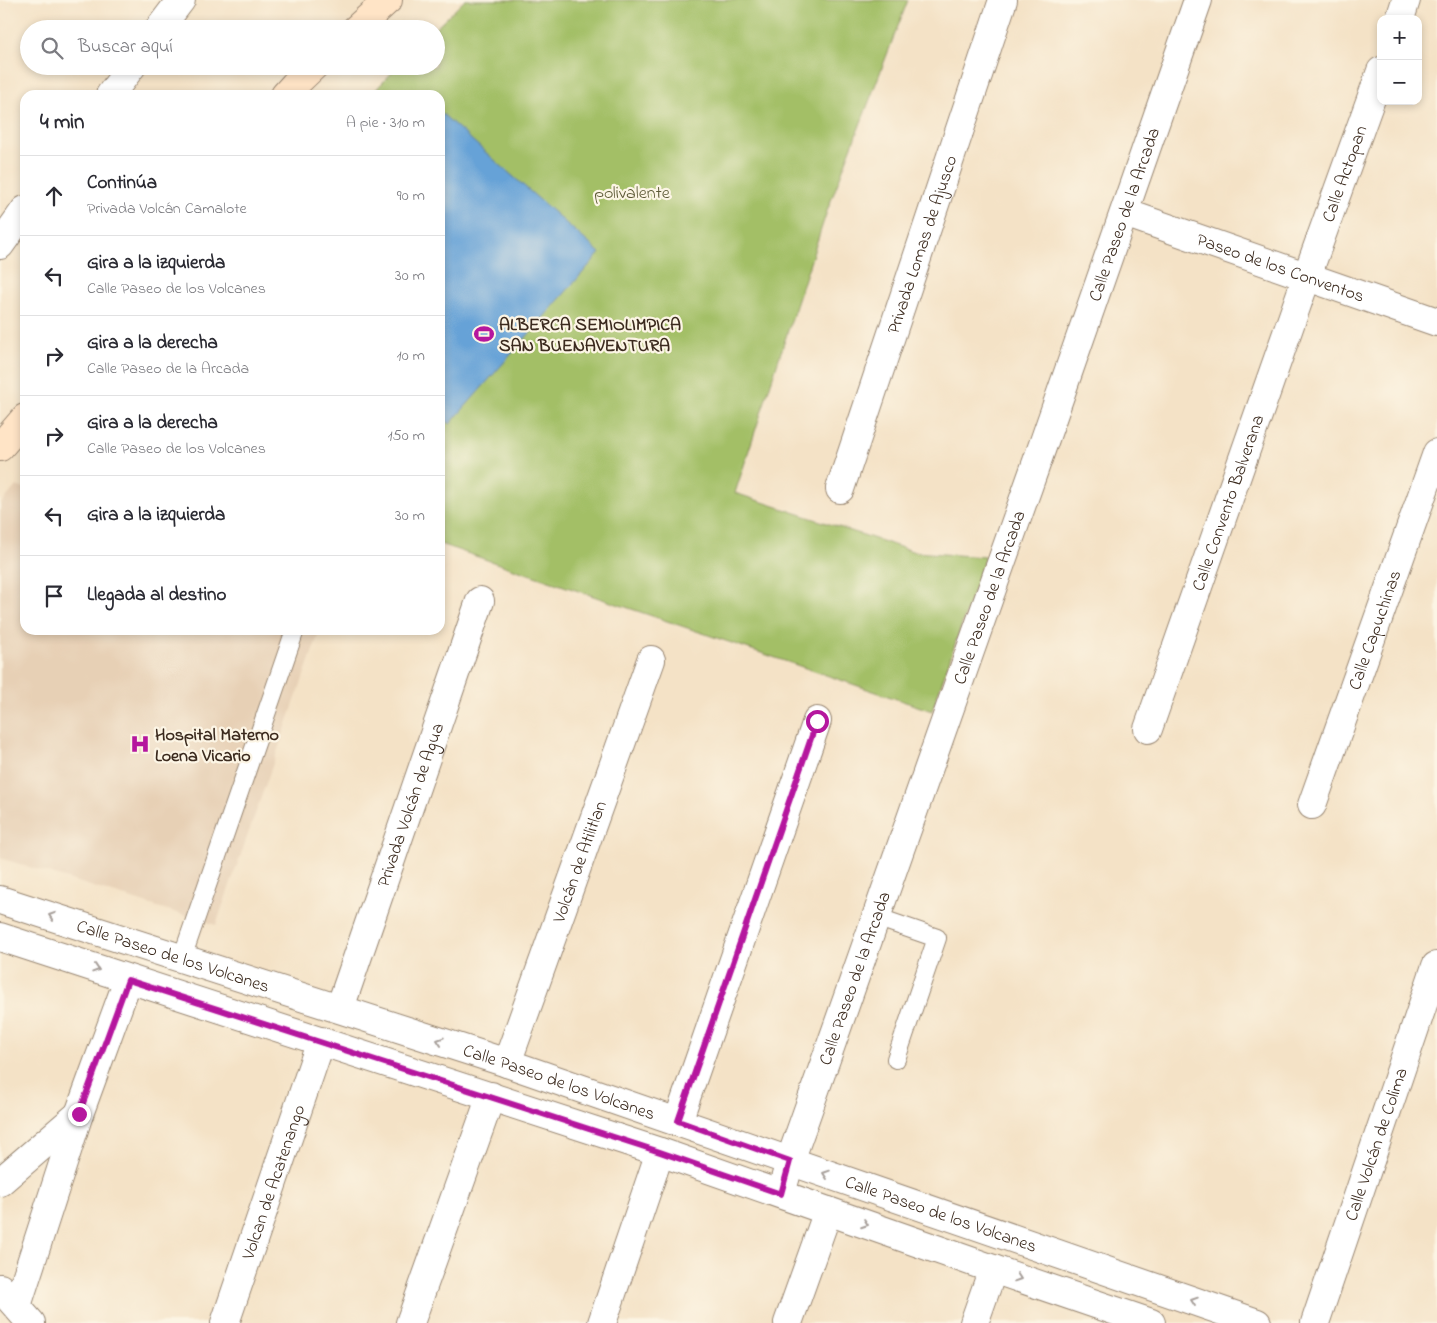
<!DOCTYPE html>
<html lang="es">
<meta charset="utf-8">
<style>
body{margin:0;font-family:"Indie Flower",sans-serif;background:#f2f2f3;color:#2b2b33}
.controls{position:absolute;right:15px;top:15px;display:grid;overflow:hidden;border-radius:10px;box-shadow:0 2px 8px #0003}
.controls button{width:45px;height:45px;display:grid;place-items:center;padding:0;border:0;border-bottom:1px solid #e1e1e2;background:#fff;color:#2b2b33;font:25px sans-serif}
.stop{position:absolute;width:15px;height:15px;margin:-11px;border:4px solid #b5179e;border-radius:50%;background:#fff}
.stop.end{background:#b5179e;border-color:#fff;box-shadow:0 1px 5px #0008}
.list{margin:0;padding:0;list-style:none}
h2{display:flex;justify-content:space-between;align-items:center;height:65px;margin:0;padding:0 20px;font-size:21px}
h2 small{font-size:16px;font-weight:400;color:#7c7c81}
.list li{display:grid;grid-template-columns:32px 1fr auto;gap:15px;align-items:center;box-sizing:border-box;height:80px;padding:0 20px;border-top:1px solid #e1e1e2}
.list b{display:block;font-size:19px;white-space:nowrap}
.list p{margin:0;font-size:16px;white-space:nowrap;color:#7c7c81}
.list em{font-size:16px;font-style:normal;color:#7c7c81}
.icon{flex:none;width:28px;height:28px;fill:none;stroke:currentColor;stroke-width:2;stroke-linecap:round;stroke-linejoin:round}
.map{position:relative;flex:none;width:1437px;height:1323px;overflow:hidden}
.search{position:absolute;background:#fff;box-shadow:0 2px 8px #0003;left:20px;top:20px;width:425px;height:55px;display:flex;align-items:center;gap:12px;box-sizing:border-box;padding:0 18px;border-radius:28px;color:#7c7c81;font-size:19px}
.panel{position:absolute;background:#fff;box-shadow:0 2px 8px #0003;left:20px;top:90px;width:425px;height:545px;border-radius:15px}
.map>svg:first-child{display:block}
</style>
<div class="map">
<svg width="1437" height="1323" viewBox="0 0 1437 1323">
<rect width="100%" height="100%" fill="#fcf5e5"/>
<filter id="ink" filterUnits="userSpaceOnUse"><feTurbulence type="fractalNoise" baseFrequency=".02" numOctaves="2"/><feDisplacementMap in="SourceGraphic" scale="10" xChannelSelector="R" yChannelSelector="G"/><feConvolveMatrix kernelMatrix="1 2 1 2 8 2 1 2 1" color-interpolation-filters="sRGB"/></filter>
<filter id="wash" filterUnits="userSpaceOnUse"><feTurbulence type="fractalNoise" baseFrequency=".0096" numOctaves="4" result="noise"/><feDisplacementMap in="SourceGraphic" scale="20" xChannelSelector="R" yChannelSelector="G"/><feGaussianBlur stdDeviation="1.12" result="paint"/><feColorMatrix in="noise" values="0 0 0 0 0 0 0 0 0 0 0 0 0 0 0 0 0 1.4 0 .05"/><feComposite in="paint" operator="in"/></filter>
<g filter="url(#wash)">
<rect width="100%" height="100%" fill="#f4e2c6"/>
<!-- built -->
<path fill="#e7d0b5" d="M16,486L25,489V630H320L216,925L0,858V505Z"/>
<!-- green -->
<path fill="#a3bf66" stroke="#6f7442" d="M465,0H908L827,211L735,493L915,552L985,557L932,711L440,544V95H371L398,66H436L435,29Z"/>
<!-- water -->
<path fill="#66a2d7" stroke="#50667a" d="M440,112L600,253L450,424L440,415Z"/>
</g>
<g filter="url(#ink)">
<g fill="none" stroke-linecap="round" stroke-linejoin="round">
<defs>
<g id="service">
<path d="M876,917L937,938L896,1059"/>
<path d="M182,958L295,630"/>
</g>
<g id="minor">
<path d="M1400,19L1406,0"/>
<path d="M159,29L181,0"/>
<path d="M110,95L132,66"/>
<path id="s1" d="M1125,213L1437,322"/>
<path d="M0,245L25,210"/>
<path id="s2" d="M840,489L1003,0"/>
<path id="s3" d="M1148,729L1307,276L1381,71"/>
<path id="s4" d="M1312,805L1437,453"/>
<path id="s5" d="M340,1008L480,601"/>
<path id="s6" d="M507,1063L651,660"/>
<path d="M678,1121L817,721"/>
<path d="M0,1182L79,1114"/>
<path id="s7" d="M781,1194L790,1161C925,774 1065,388 1198,0"/>
<path d="M0,1288L31,1323"/>
<path d="M17,1306L79,1114L128,980"/>
<path id="s8" d="M225,1323L321,1041"/>
<path d="M410,1323L491,1096"/>
<path d="M602,1323L660,1152"/>
<path d="M788,1323L828,1211"/>
<path d="M974,1323L993,1269"/>
<path id="s9" d="M1315,1323L1436,966"/>
</g>
<g id="tertiary">
<path id="s10" d="M0,900L507,1063L1257,1323"/>
<path d="M0,937L660,1152L993,1269L1151,1323"/>
</g>
<g id="secondary">
<path d="M356,29L388,0"/>
<path d="M285,95L294,85L314,66"/>
<path d="M0,447L25,418"/>
</g>
</defs>
<!-- service casing -->
<use href="#service" stroke="#988672" stroke-width="20"/>
<!-- minor casing -->
<use href="#minor" stroke="#988672" stroke-width="30"/>
<!-- tertiary casing -->
<use href="#tertiary" stroke="#988672" stroke-width="30"/>
<!-- secondary casing -->
<use href="#secondary" stroke="#988672" stroke-width="30"/>
<!-- service -->
<use href="#service" stroke="#fff" stroke-width="18"/>
<!-- minor -->
<use href="#minor" stroke="#fff" stroke-width="28"/>
<!-- tertiary -->
<use href="#tertiary" stroke="#fff" stroke-width="28"/>
<!-- secondary -->
<use href="#secondary" stroke="#ffe4c6" stroke-width="28"/>
</g>
<!-- one-way arrows -->
<defs><path id="oneway-chevron" d="M-2-3.5L2.5 0L-2 3.5" fill="none" stroke-width="1.6" stroke-linecap="round" stroke-linejoin="round" transform="scale(1.25)"/></defs>
<g stroke="#a79f9a">
<use href="#oneway-chevron" transform="translate(52 916) rotate(-162)"/>
<use href="#oneway-chevron" transform="translate(96 969) rotate(18)"/>
<use href="#oneway-chevron" transform="translate(440 1041) rotate(-162)"/>
<use href="#oneway-chevron" transform="translate(826 1174) rotate(-161)"/>
<use href="#oneway-chevron" transform="translate(865 1224) rotate(20)"/>
<use href="#oneway-chevron" transform="translate(1018 1278) rotate(19)"/>
<use href="#oneway-chevron" transform="translate(1194 1301) rotate(-161)"/>
</g>
</g>
<g fill="none" stroke-linecap="round" stroke-linejoin="round" filter="url(#ink)">
<!-- route -->
<path stroke="#b5179e" stroke-width="6" d="M79,1114L128,980L660,1152L781,1194L790,1161L678,1121L817,721"/>
</g>
<!-- icons -->
<defs>
<symbol id="stadium-bare" viewBox="-9 -9 18 18"><path d="M0-5a6.5 5 0 1 0 0 10a6.5 5 0 1 0 0-10ZM-3.5-1.8h7v3.6h-7Z" fill="#b5179e" stroke="#fcf5e5" stroke-width="2.5" paint-order="stroke"/></symbol>
<symbol id="hospital-bare" viewBox="-9 -9 18 18"><path d="M-5-5h3v3.5h4V-5h3V5h-3V1.5h-4V5h-3Z" fill="#b5179e" stroke="#fcf5e5" stroke-width="2.5" paint-order="stroke"/></symbol>
</defs>
<g fill-rule="evenodd">
<use href="#stadium-bare" x="470" y="320" width="28" height="28"/>
<use href="#hospital-bare" x="126" y="730" width="28" height="28"/>
</g>
<g text-anchor="middle" stroke-width="4.5" stroke-linejoin="round" paint-order="stroke">
<!-- street labels -->
<g font-size="18" fill="#3b2a1e" stroke="#fcf5e5">
<text dy="6" stroke="none"><textPath href="#s3" startOffset="589">Calle Actopan</textPath></text>
<text dy="6" stroke="none"><textPath href="#s7" startOffset="1038">Calle Paseo de la Arcada</textPath></text>
<text dy="6" stroke="none"><textPath href="#s2" startOffset="258">Privada Lomas de Ajusco</textPath></text>
<text dy="6" stroke="none"><textPath href="#s1" startOffset="165">Paseo de los Conventos</textPath></text>
<text dy="6" stroke="none"><textPath href="#s3" startOffset="240">Calle Convento Balverana</textPath></text>
<text dy="6" stroke="none"><textPath href="#s7" startOffset="632">Calle Paseo de la Arcada</textPath></text>
<text dy="6" stroke="none"><textPath href="#s4" startOffset="186">Calle Capuchinas</textPath></text>
<text dy="6" stroke="none"><textPath href="#s5" startOffset="215">Privada Volcán de Agua</textPath></text>
<text dy="6" stroke="none"><textPath href="#s6" startOffset="214">Volcán de Atilitlan</textPath></text>
<text dy="6" stroke="none"><textPath href="#s10" startOffset="182">Calle Paseo de los Volcanes</textPath></text>
<text dy="6" stroke="none"><textPath href="#s7" startOffset="228">Calle Paseo de la Arcada</textPath></text>
<text dy="6" stroke="none"><textPath href="#s10" startOffset="588">Calle Paseo de los Volcanes</textPath></text>
<text dy="6" stroke="none"><textPath href="#s9" startOffset="189">Calle Volcán de Colima</textPath></text>
<text dy="6" stroke="none"><textPath href="#s8" startOffset="149">Volcan de Acatenango</textPath></text>
<text dy="6" stroke="none"><textPath href="#s10" startOffset="992">Calle Paseo de los Volcanes</textPath></text>
</g>
<!-- park labels -->
<g font-size="18" fill="#5a5734" stroke="#fcf5e5">
<text x="632" y="198">polivalente</text>
</g>
<!-- poi labels -->
<g font-size="18" font-weight="bold" fill="#3b2a1e" stroke="#fcf5e5" text-anchor="start">
<text x="499" y="330">ALBERCA SEMIOLIMPICA<tspan x="499" dy="21">SAN BUENAVENTURA</tspan></text>
<text x="155" y="740">Hospital Materno<tspan x="155" dy="21">Loena Vicario</tspan></text>
</g>
</g>
</svg>
<div class="controls">
<button>+</button>
<button>−</button>
</div>
<div class="stop" style="left:817px;top:721px"></div>
<div class="stop end" style="left:79px;top:1114px"></div>
<div class="search"><svg class="icon" aria-label="search" viewBox="0 0 24 24"><circle cx="10" cy="10" r="6"/><path d="M15 15l6 6"/></svg>Buscar aquí</div>
<section class="panel">
<h2>4 min<small>A pie · 310 m</small></h2>
<ul class="list">
<li><svg class="icon" aria-label="ahead" viewBox="0 0 24 24"><path d="M12 20V5M6 11l6-6 6 6"/></svg><div><b>Continúa</b><p>Privada Volcán Camalote</p></div><em>90 m</em></li>
<li><svg class="icon" aria-label="left" viewBox="0 0 24 24"><path d="M17 20v-9H6M10 6l-5 5 5 5"/></svg><div><b>Gira a la izquierda</b><p>Calle Paseo de los Volcanes</p></div><em>30 m</em></li>
<li><svg class="icon" aria-label="right" viewBox="0 0 24 24"><path d="M7 20v-9h11M14 6l5 5-5 5"/></svg><div><b>Gira a la derecha</b><p>Calle Paseo de la Arcada</p></div><em>10 m</em></li>
<li><svg class="icon" aria-label="right" viewBox="0 0 24 24"><path d="M7 20v-9h11M14 6l5 5-5 5"/></svg><div><b>Gira a la derecha</b><p>Calle Paseo de los Volcanes</p></div><em>150 m</em></li>
<li><svg class="icon" aria-label="left" viewBox="0 0 24 24"><path d="M17 20v-9H6M10 6l-5 5 5 5"/></svg><div><b>Gira a la izquierda</b></div><em>30 m</em></li>
<li><svg class="icon" aria-label="arrive" viewBox="0 0 24 24"><path d="M6 21V4h12l-3 4 3 4H6"/></svg><div><b>Llegada al destino</b></div></li>
</ul>
</section>
</div>
